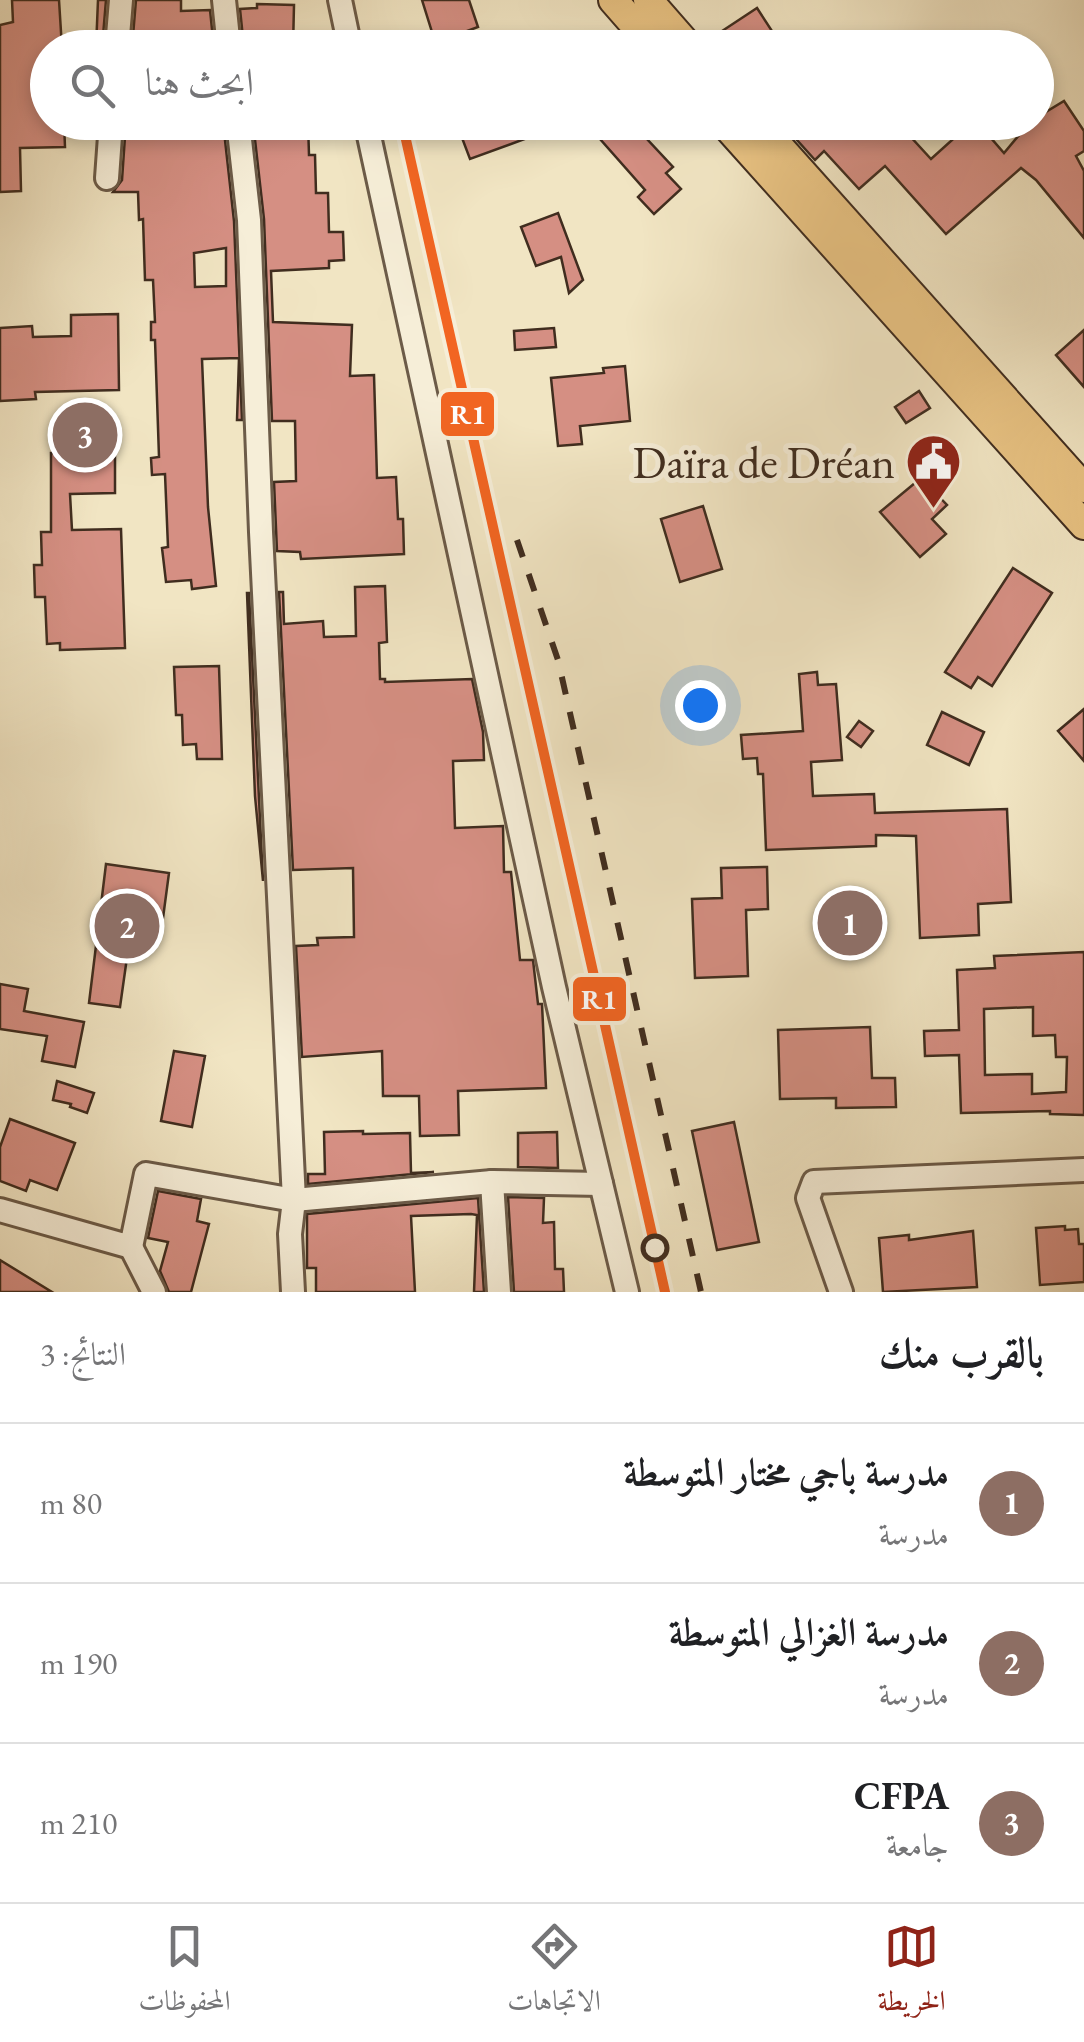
<!DOCTYPE html>
<html lang="ar">
<meta charset="utf-8">
<style>
body{margin:0;font-family:"EB Garamond",Amiri,serif;background:#f6f6f6;color:#202124;direction:rtl}
.you{position:absolute;left:700px;top:705px;width:35px;height:35px;margin:-25px;border:8px solid #fff;border-radius:50%;background:#1a73e8;box-shadow:0 0 0 15px #1a73e833}
.badge{display:grid;place-items:center;width:65px;height:65px;border-radius:50%;background:#8f2418;color:#fff;font-size:32px;font-weight:700}
.pin{position:absolute;translate:-50% -50%;border:5px solid #fff;box-shadow:0 2px 10px #0006}
.list{margin:0;padding:0;list-style:none}
h2{display:flex;justify-content:space-between;align-items:center;height:130px;margin:0;padding:0 40px;font-size:42px}
h2 small{font-size:32px;font-weight:400;color:#757577}
.list li{display:grid;grid-template-columns:65px 1fr auto;gap:30px;align-items:center;box-sizing:border-box;height:160px;padding:0 40px;border-top:2px solid #e0e0e0}
.list b{display:block;font-size:38px;white-space:nowrap}
.list p{margin:0;font-size:32px;white-space:nowrap;color:#757577}
.list em{font-size:32px;font-style:normal;color:#757577}
.icon{flex:none;width:55px;height:55px;fill:none;stroke:currentColor;stroke-width:2;stroke-linecap:round;stroke-linejoin:round}
.map{position:relative;flex:none;width:1084px;height:1292px;overflow:hidden;direction:ltr}
.search{position:absolute;background:#fff;box-shadow:0 5px 15px #0003;left:30px;right:30px;top:30px;height:110px;display:flex;align-items:center;gap:25px;box-sizing:border-box;padding:0 35px;border-radius:55px;color:#757577;font-size:38px}
.sheet{height:610px;background:#fff}
nav{display:flex;justify-content:space-around;align-items:center;box-sizing:border-box;height:140px;border-top:2px solid #e0e0e0;background:#fff;font-size:28px;color:#757577}
nav a{display:grid;justify-items:center;gap:5px}
nav .on{color:#8f2418}
.map>svg:first-child{display:block}
</style>
<div class="map">
<svg width="1084" height="1292" viewBox="0 0 1084 1292">
<rect width="100%" height="100%" fill="#f1e5c3"/>
<filter id="stains"><feTurbulence type="fractalNoise" baseFrequency=".002" numOctaves="4"/><feColorMatrix values="0 0 0 0 .2 0 0 0 0 .09 0 0 0 0 .02 0 0 0 .5 -.17"/></filter>
<radialGradient id="worn" r=".72"><stop offset=".6" stop-color="#630" stop-opacity="0"/><stop offset="1" stop-color="#630" stop-opacity=".3"/></radialGradient>
<!-- building -->
<g fill="#d58f83" stroke="#402d1f" stroke-width="2.5" fill-rule="evenodd">
<path d="M12,0H59L62,48H48V122H64L65,147L20,148L21,191L0,192V25L13,22Z"/>
<path d="M98,0H106L102,48H96Z"/>
<path d="M136,0H181V11L210,10L214,48H132Z"/>
<path d="M422,0H469L478,27L467,31L470,41L449,48H437Z"/>
<path d="M257,4L294,5L293,48H244L240,9L257,8Z"/>
<path d="M757,8L783,48H725L716,35Z"/>
<path d="M1064,101L1084,131V151L1076,156L1084,171V238L1036,180L1021,168L946,234L885,166L859,189L824,151L815,160L788,130L796,122H897L931,159L972,122H977L1004,153L1030,122H1036V118Z"/>
<path d="M126,122H223L234,221L242,420H237L239,358L202,359L208,507L216,586L192,589L191,580L166,582L162,548L168,547L165,474L152,475L151,458L159,457L155,340H151V322H155L153,280H145L143,219L139,220L138,192H113L122,180ZM226,248V286L195,287L194,253Z"/>
<path d="M253,122H308L309,155H315L316,193H328L329,232H343L344,260L329,261V268L271,271L273,322L352,325L350,376L374,375L377,478L396,477L398,519H403L404,554L301,559L300,552L277,551L274,482L296,481L295,421H272L264,219Z"/>
<path d="M456,122H524L530,137L470,159Z"/>
<path d="M585,122H631L673,167L666,173L681,189L654,214L638,197L645,190Z"/>
<path d="M558,213L583,280L569,293L561,257L536,266L521,227Z"/>
<path d="M118,314L119,390L35,392L36,399L0,401V328L32,326L33,337L71,336V315Z"/>
<path d="M554,328L556,347L515,350L514,331Z"/>
<path d="M1084,330V387L1056,355Z"/>
<path d="M625,366L630,421L580,426L582,444L558,446L551,378L604,373L603,368Z"/>
<path d="M919,391L930,408L906,423L895,407Z"/>
<path d="M51,453H115V493L70,494L72,530L121,529L125,648L60,650V643L47,644L45,597H35L34,565H42L41,532H51Z"/>
<path d="M921,478L947,505L932,519L946,534L920,557L880,512Z"/>
<path d="M703,506L722,569L680,582L661,519Z"/>
<path d="M1013,568L1052,593L992,686L978,677L971,688L945,672Z"/>
<path d="M385,586L387,642L379,643L380,679H385V682L472,679L483,732L484,760L453,761L455,828L503,826L504,872H511L520,960H533L538,1004H542L546,1088L458,1091L459,1135L420,1136L419,1096H383L382,1051L302,1057L296,946L318,945L317,938L354,937L353,868L293,870L279,592H283L284,624L323,621L324,637L356,636L355,587Z"/>
<path d="M247,593H249L263,881L255,796Z"/>
<path d="M219,666L222,759H197L196,744L183,745L182,715H176L174,667Z"/>
<path d="M817,672L818,685L836,684L842,760L811,762L813,796L874,794L875,813L1007,809L1011,902L978,904L979,935L920,938L916,836L876,835V846L766,850L763,774H758L757,758L743,759L741,735L803,731L799,674Z"/>
<path d="M1084,709V761L1058,731Z"/>
<path d="M942,712L984,732L969,765L927,745Z"/>
<path d="M859,721L873,731L861,747L847,737Z"/>
<path d="M106,864L169,873L161,933L131,929L120,1007L89,1003Z"/>
<path d="M767,867L768,909L746,910L748,976L695,978L692,899L722,898L721,868Z"/>
<path d="M1084,952V1115L1050,1114V1111L961,1113L959,1055L925,1056L924,1031L959,1030L957,970L995,968L994,956ZM1033,1007V1036L1055,1035L1056,1057H1067L1066,1092L1032,1094V1074L985,1075L984,1009Z"/>
<path d="M0,984L28,989L24,1011L84,1022L75,1067L42,1061L47,1036L0,1029Z"/>
<path d="M870,1027L872,1078H895L896,1107L836,1108V1098L780,1099L778,1030Z"/>
<path d="M174,1051L205,1056L192,1127L161,1121Z"/>
<path d="M57,1081L94,1093L87,1113L70,1107L71,1104L53,1100Z"/>
<path d="M10,1119L75,1143L57,1190L30,1180L26,1191L0,1181V1147Z"/>
<path d="M734,1122L759,1242L717,1250L692,1131Z"/>
<path d="M363,1131V1134L410,1133L411,1173L434,1172L308,1184V1174H325L324,1132Z"/>
<path d="M557,1132L558,1168L518,1167V1133Z"/>
<path d="M158,1191L201,1199L197,1221L209,1224L191,1292H169L160,1271L168,1242L148,1238Z"/>
<path d="M508,1197L544,1198L543,1223L554,1222L555,1269H563L564,1292H514Z"/>
<path d="M478,1198L484,1292H474L477,1215L471,1214L411,1216L415,1292H316V1268H307V1214Z"/>
<path d="M1065,1226V1230L1078,1229L1079,1244H1084V1282L1040,1285L1036,1228Z"/>
<path d="M973,1231L977,1287L883,1292L879,1238L909,1235V1240Z"/>
<path d="M0,1260L52,1292H0Z"/>
</g>
<g fill="none" stroke-linecap="round" stroke-linejoin="round">
<defs>
<g id="minor">
<path d="M224,0L229,48"/>
<path d="M340,0L350,48"/>
<path d="M117,48L121,0"/>
<path d="M238,122L249,220L261,532L294,1200L290,1234L293,1292"/>
<path d="M366,122L554,987L627,1292"/>
<path d="M107,178L111,122"/>
<path d="M492,1182L499,1292"/>
<path d="M0,1210L131,1247L146,1174L294,1200L492,1182L601,1184"/>
<path d="M131,1247L154,1292"/>
<path d="M841,1292L808,1198L814,1182L1084,1170"/>
</g>
<g id="major">
<path d="M613,0L655,48"/>
<path d="M648,0L690,48"/>
<path d="M723,122L1084,525"/>
<path d="M757,122L1084,488"/>
</g>
</defs>
<!-- minor casing -->
<use href="#minor" stroke="#6c5b48" stroke-width="28"/>
<!-- major casing -->
<use href="#major" stroke="#402d1f" stroke-width="32"/>
<!-- minor -->
<use href="#minor" stroke="#f6eed8" stroke-width="22"/>
<!-- major -->
<use href="#major" stroke="#e8c282" stroke-width="28"/>
<!-- rail -->
<path stroke="#402d1f" stroke-width="6" stroke-dasharray="18 18" stroke-linecap="butt" d="M517,540L558,660L701,1292"/>
<defs>
<path id="rail-1" d="M402,122L665,1292"/>
</defs>
<!-- rail-1 casing -->
<use href="#rail-1" stroke="#f6eed8" stroke-width="18"/>
<!-- rail-1 -->
<use href="#rail-1" stroke="#f26522" stroke-width="10"/>
</g>
<!-- icons -->
<defs>
<symbol id="civic-pin" viewBox="-11 -11 22 30"><path d="M0 17L-7.5 6A9.5 9.5 0 1 1 7.5 6Z" fill="#8f2418" stroke="#f6eed8"/><path d="M-.6-6.5H3V-4.5H.6V-3L4-1V1h2V6H-6V1h2V-1L-.6-3ZM-1.2 2.5V6h2.4V2.5Z" fill="#fff"/></symbol>
</defs>
<g fill-rule="evenodd">
<use href="#civic-pin" x="902" y="430" width="63" height="86"/>
</g>
<!-- markers -->
<circle fill="#f6eed8" stroke="#402d1f" stroke-width="5" cx="655" cy="1248" r="12"/>
<g text-anchor="middle" stroke-width="10" stroke-linejoin="round" paint-order="stroke">
<!-- poi labels -->
<g font-size="45" fill="#402d1f" stroke="#f6eed8" text-anchor="end">
<text x="895" y="478">Daïra de Dréan</text>
</g>
</g>
<g stroke="#f6eed8" stroke-width="4">
<rect x="439" y="390" width="57" height="48" rx="10" fill="#f26522"/>
<rect x="571" y="975" width="57" height="48" rx="10" fill="#f26522"/>
</g>
<g font-size="28" text-anchor="middle" font-weight="bold" fill="#fff">
<text x="468" y="424">R1</text>
<text x="599" y="1009">R1</text>
</g>
<rect width="100%" height="100%" filter="url(#stains)"/>
<rect width="100%" height="100%" fill="url(#worn)"/>
</svg>
<div class="you"></div>
<div class="pin badge" style="left:850px;top:923px;background:#8d6e63">1</div>
<div class="pin badge" style="left:127px;top:926px;background:#8d6e63">2</div>
<div class="pin badge" style="left:85px;top:435px;background:#8d6e63">3</div>
<div class="search"><svg class="icon" aria-label="search" viewBox="0 0 24 24"><circle cx="10" cy="10" r="6"/><path d="M15 15l6 6"/></svg>ابحث هنا</div>
</div>
<section class="sheet">
<h2>بالقرب منك<small>النتائج: 3</small></h2>
<ul class="list">
<li><span class="badge" style="background:#8d6e63">1</span><div><b>مدرسة باجي مختار المتوسطة</b><p>مدرسة</p></div><em>80 m</em></li>
<li><span class="badge" style="background:#8d6e63">2</span><div><b>مدرسة الغزالي المتوسطة</b><p>مدرسة</p></div><em>190 m</em></li>
<li><span class="badge" style="background:#8d6e63">3</span><div><b>CFPA</b><p>جامعة</p></div><em>210 m</em></li>
</ul>
</section>
<nav>
<a class="on"><svg class="icon" aria-label="map" viewBox="0 0 24 24"><path d="M3 6l6-2 6 2 6-2v14l-6 2-6-2-6 2zM9 4v14M15 6v14"/></svg>الخريطة</a>
<a><svg class="icon" aria-label="directions" viewBox="0 0 24 24"><path d="M12 3l9 9-9 9-9-9zM9 14v-3h6M13 9l2 2-2 2"/></svg>الاتجاهات</a>
<a><svg class="icon" aria-label="saved" viewBox="0 0 24 24"><path d="M7 4h10v16l-5-4-5 4z"/></svg>المحفوظات</a>
</nav>
